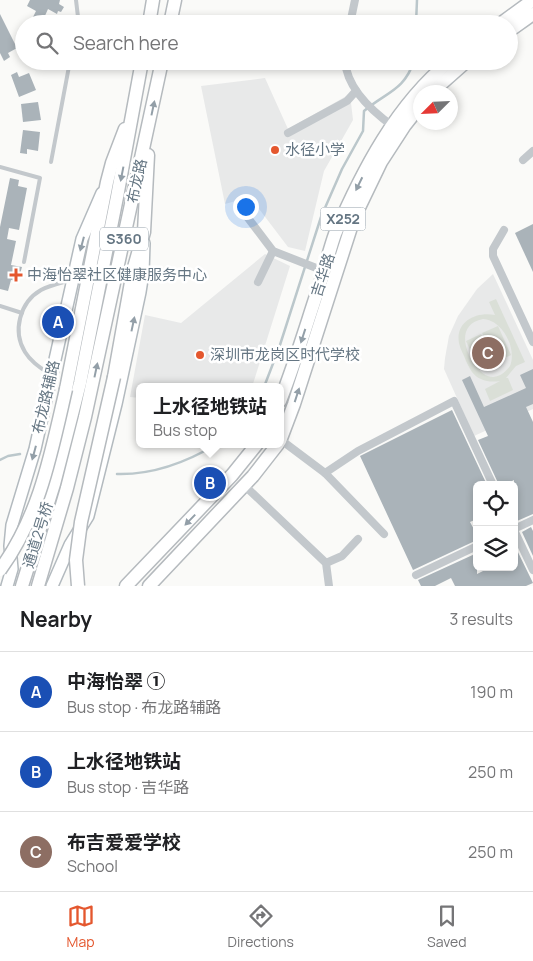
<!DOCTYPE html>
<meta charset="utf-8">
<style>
body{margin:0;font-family:Manrope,"Noto Sans SC",sans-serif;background:#f6f6f6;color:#202124}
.controls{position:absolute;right:15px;bottom:15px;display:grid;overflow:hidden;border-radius:8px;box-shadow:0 2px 8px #0003}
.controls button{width:45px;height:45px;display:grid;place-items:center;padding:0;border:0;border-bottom:1px solid #e0e0e0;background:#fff;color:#202124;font:25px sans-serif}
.compass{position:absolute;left:413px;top:85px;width:45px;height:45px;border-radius:50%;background:#fff;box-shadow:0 2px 8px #0003;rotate:246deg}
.you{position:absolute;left:245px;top:206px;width:18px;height:18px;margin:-12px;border:4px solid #fff;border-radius:50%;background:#1a73e8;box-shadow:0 0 0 8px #1a73e833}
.badge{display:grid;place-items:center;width:32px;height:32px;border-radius:50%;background:#e4572e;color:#fff;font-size:16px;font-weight:700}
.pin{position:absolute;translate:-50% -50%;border:2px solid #fff;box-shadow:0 1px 5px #0006}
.popup{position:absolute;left:136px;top:383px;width:148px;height:65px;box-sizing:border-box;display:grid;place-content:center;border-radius:8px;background:#fff;filter:drop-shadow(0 1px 4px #0005);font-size:16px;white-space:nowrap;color:#757577}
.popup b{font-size:19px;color:#202124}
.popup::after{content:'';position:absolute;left:50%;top:100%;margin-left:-10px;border:10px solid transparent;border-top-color:#fff}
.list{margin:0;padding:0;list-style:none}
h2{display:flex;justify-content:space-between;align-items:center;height:65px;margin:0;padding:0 20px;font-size:21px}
h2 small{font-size:16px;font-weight:400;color:#757577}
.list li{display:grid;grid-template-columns:32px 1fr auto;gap:15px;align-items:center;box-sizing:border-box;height:80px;padding:0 20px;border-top:1px solid #e0e0e0}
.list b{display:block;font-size:19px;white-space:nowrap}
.list p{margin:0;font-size:16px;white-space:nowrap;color:#757577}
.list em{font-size:16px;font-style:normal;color:#757577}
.icon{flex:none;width:28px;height:28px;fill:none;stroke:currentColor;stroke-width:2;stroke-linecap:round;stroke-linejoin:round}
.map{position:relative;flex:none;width:533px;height:586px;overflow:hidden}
.search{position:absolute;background:#fff;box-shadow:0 2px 8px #0003;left:15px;right:15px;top:15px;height:55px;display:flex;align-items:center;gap:12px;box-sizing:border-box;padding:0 18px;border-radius:28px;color:#757577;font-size:19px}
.sheet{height:305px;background:#fff}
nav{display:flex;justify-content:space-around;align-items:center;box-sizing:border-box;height:70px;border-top:1px solid #e0e0e0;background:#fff;font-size:14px;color:#757577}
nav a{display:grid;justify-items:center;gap:2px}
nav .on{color:#e4572e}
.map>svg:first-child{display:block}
</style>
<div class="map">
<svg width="533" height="586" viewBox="0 0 533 586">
<rect width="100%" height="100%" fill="#fafaf8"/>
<!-- built -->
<g fill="#e8e9e9">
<path d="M265,78L288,129L350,94L353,120L324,171L305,251L288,247L250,197L225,204L201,86Z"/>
<path d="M265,254L290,266L252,387H140V398L130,397L145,315L181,323Z"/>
<path d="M493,274L533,360V409L474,436L444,369L445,358L449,336L458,316L477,289Z"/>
</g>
<!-- green -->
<g fill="#dadfd7" fill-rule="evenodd">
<path d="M496,299L525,362L516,366L506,378H508L513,390L490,401L485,389L500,381C494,382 487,382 481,379C473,376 470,369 466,361C464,355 460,349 459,343C455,321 477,311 495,315L489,302ZM483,319C503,320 517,349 510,366C493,388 478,373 469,355C462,339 463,323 483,319Z"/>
<path d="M498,326L511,355L496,362L482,333Z"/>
<path d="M481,334L494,362L479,370L466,341Z"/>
</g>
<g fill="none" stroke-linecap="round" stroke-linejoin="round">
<!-- stream -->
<g stroke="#bbc7cb" stroke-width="2.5">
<path d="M416,24L417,0"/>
<path d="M264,387L279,348L321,217L342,169L363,131L364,111C386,92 404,91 414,61"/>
<path d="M0,460L8,456L20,454"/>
<path d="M117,474C153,475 187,462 217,444"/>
</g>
</g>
<!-- building -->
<g fill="#aab3b9">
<path d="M30,0H60L59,4L64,7L61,12L58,11L57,14L48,9L44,18L41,16L39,19L33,17L36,11L27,6Z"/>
<path d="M0,14L17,48L8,53L10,57L4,61L0,53Z"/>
<path d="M17,72L19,77L29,73L36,90L19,97L11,75Z"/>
<path d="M38,102L41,120L23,122L21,104Z"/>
<path d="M23,130L40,132L38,151L27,149V154L20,153Z"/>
<path d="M10,178L19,180L18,186L27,188L19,230L9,228L7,239L16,241L11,265L22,267L18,281L11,280L8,291L0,289V227Z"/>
<path d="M533,224V272L515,233Z"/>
<path d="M533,369V404L526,407L533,422V514L517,521L514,516V480L504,485H499L478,440L488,436L462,380L470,376L484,407L526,388L520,375Z"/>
<path d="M452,410L487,485H477V519L470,522L477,535V540L413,570L360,456Z"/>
<path d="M531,527L533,531V556L522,532Z"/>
<path d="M514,544L533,583L526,586H455L451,578L435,586H421L418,580L477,553V574L491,567H514Z"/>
</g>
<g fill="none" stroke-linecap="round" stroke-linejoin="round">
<defs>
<g id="secondary">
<path d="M7,586L12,569L10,546L12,525L35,449L82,239L102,193"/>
<path d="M52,586L70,545L88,516L116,404L140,292L143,273L144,243"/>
</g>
<g id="primary">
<path d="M149,24L153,0"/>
<path d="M170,24L175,0"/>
<path d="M500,24L533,0"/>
<path d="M509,31L533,14"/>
<path d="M432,92L467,61"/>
<path d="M114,377L133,271L144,232L148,155"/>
<path d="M66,389L107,182L112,163L125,129"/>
<path d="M280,401C296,361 308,319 322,278C326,264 330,248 335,234C362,171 396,105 450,61"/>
<path d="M280,441L294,404L354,218L381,162L405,125L420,106"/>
<path d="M22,586L54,484L80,383L117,197L142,61"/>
<path d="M38,586L67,488L85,417L162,61"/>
<path d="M126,586L232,475L257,444"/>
<path d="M149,586L253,476L278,444"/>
</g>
</defs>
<!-- secondary casing -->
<use href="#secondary" stroke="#b3babf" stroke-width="14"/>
<!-- primary casing -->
<use href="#primary" stroke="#b5babe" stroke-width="15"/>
<!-- lane -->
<g stroke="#c3c8cc" stroke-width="4">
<path d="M76,0L78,17L77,24"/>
<path d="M51,162L70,61"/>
<path d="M0,167L40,178L24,262"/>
<path d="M0,306L22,313"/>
<path d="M51,375C41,368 31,362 25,352C12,331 20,302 41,290C50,285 61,283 71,280"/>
</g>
<!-- street -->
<g stroke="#c3c8cc" stroke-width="8">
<path d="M350,24L355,0"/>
<path d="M345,61C347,89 373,112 394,127"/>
<path d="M288,133L347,101L356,91"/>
<path d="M523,160L533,151"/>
<path d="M242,210L273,251L324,271"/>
<path d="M504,230L493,249V256L533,342"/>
<path d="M258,282L273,251"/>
<path d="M281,440L325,473L384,534"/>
<path d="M325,473L358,451L454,401L493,485"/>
<path d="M244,485L326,563L329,586"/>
<path d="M514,529L533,520"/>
<path d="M514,530L533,570"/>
<path d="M326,563L342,556L358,539"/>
<path d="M416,575L477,546"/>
</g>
<!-- secondary -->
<use href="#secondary" stroke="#fff" stroke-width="11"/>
<!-- primary -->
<use href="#primary" stroke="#fff" stroke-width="12"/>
<defs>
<g id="primary-bridge">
<path d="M0,570C40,515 51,454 66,389"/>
<path d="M78,586L76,560L81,522L114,377"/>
</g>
</defs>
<!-- primary-bridge casing -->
<use href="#primary-bridge" stroke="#b5babe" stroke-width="15" stroke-linecap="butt"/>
<!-- primary-bridge -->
<use href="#primary-bridge" stroke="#fff" stroke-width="12"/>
</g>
<!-- one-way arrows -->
<defs><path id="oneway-solid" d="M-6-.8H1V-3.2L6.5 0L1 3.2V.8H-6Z" transform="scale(1.25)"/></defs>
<g fill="#939fa8">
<use href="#oneway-solid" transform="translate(153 108) rotate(-78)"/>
<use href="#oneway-solid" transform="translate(122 174) rotate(101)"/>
<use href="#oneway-solid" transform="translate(359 184) rotate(116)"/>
<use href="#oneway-solid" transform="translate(82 244) rotate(105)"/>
<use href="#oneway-solid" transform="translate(133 324) rotate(-78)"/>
<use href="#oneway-solid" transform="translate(303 336) rotate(108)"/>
<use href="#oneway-solid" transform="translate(96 370) rotate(-78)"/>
<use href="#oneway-solid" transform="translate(297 395) rotate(-72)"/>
<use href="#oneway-solid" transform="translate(34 453) rotate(105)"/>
<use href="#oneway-solid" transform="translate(190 520) rotate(134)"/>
</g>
<!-- markers -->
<g fill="#e4572e" stroke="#fff" stroke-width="2">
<circle cx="275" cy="150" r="5"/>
<path d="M13.5 267.5h5v5h5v5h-5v5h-5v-5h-5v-5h5z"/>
<circle cx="200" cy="355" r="5"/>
</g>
<g text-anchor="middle" stroke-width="5" stroke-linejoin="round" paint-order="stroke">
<!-- shield labels -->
<g fill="#fff" stroke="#939fa8" stroke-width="1">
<rect x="320.5" y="207.5" width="45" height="23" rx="4"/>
<rect x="100" y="227.5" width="48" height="23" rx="4"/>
</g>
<g font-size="14" font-weight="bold" fill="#657683">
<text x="343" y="224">X252</text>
<text x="124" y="244">S360</text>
</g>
<!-- poi labels -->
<g font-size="15" fill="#657683" stroke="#fff" text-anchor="start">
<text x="285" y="155">水径小学</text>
<text x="27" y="280">中海怡翠社区健康服务中心</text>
<text x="210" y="360">深圳市龙岗区时代学校</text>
</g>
<!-- street labels -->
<g font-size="15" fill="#657683" stroke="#fff">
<text transform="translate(137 181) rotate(-78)" y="5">布龙路</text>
<text transform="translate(323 275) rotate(-72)" y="5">吉华路</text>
<text transform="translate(46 397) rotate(-77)" y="5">布龙路辅路</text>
<text transform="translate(38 535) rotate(-73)" y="5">通道2号桥</text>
</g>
</g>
</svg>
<div class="controls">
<button><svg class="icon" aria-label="locate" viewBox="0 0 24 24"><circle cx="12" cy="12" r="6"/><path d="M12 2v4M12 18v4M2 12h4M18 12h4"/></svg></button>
<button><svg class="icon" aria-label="layers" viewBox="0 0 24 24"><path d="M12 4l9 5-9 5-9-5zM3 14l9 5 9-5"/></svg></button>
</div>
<svg class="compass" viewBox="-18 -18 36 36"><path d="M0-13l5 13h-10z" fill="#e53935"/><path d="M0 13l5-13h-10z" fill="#757577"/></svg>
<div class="you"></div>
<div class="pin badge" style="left:58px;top:322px;background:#1a4fb4">A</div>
<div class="pin badge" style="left:210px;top:483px;background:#1a4fb4">B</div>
<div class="popup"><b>上水径地铁站</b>Bus stop</div>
<div class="pin badge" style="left:488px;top:353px;background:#8d6e63">C</div>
<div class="search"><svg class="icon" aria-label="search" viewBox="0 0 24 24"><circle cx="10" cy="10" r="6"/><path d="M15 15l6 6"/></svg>Search here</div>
</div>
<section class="sheet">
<h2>Nearby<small>3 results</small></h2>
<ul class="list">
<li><span class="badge" style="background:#1a4fb4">A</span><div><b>中海怡翠 ①</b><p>Bus stop · 布龙路辅路</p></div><em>190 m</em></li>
<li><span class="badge" style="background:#1a4fb4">B</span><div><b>上水径地铁站</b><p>Bus stop · 吉华路</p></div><em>250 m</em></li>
<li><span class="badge" style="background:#8d6e63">C</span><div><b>布吉爱爱学校</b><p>School</p></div><em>250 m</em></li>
</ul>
</section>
<nav>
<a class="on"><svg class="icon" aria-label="map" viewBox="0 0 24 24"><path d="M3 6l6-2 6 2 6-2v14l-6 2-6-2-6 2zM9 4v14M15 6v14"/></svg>Map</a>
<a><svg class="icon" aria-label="directions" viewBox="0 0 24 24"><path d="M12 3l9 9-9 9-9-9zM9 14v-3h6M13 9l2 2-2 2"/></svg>Directions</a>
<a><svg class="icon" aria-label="saved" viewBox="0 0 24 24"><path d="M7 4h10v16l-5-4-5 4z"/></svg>Saved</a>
</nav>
